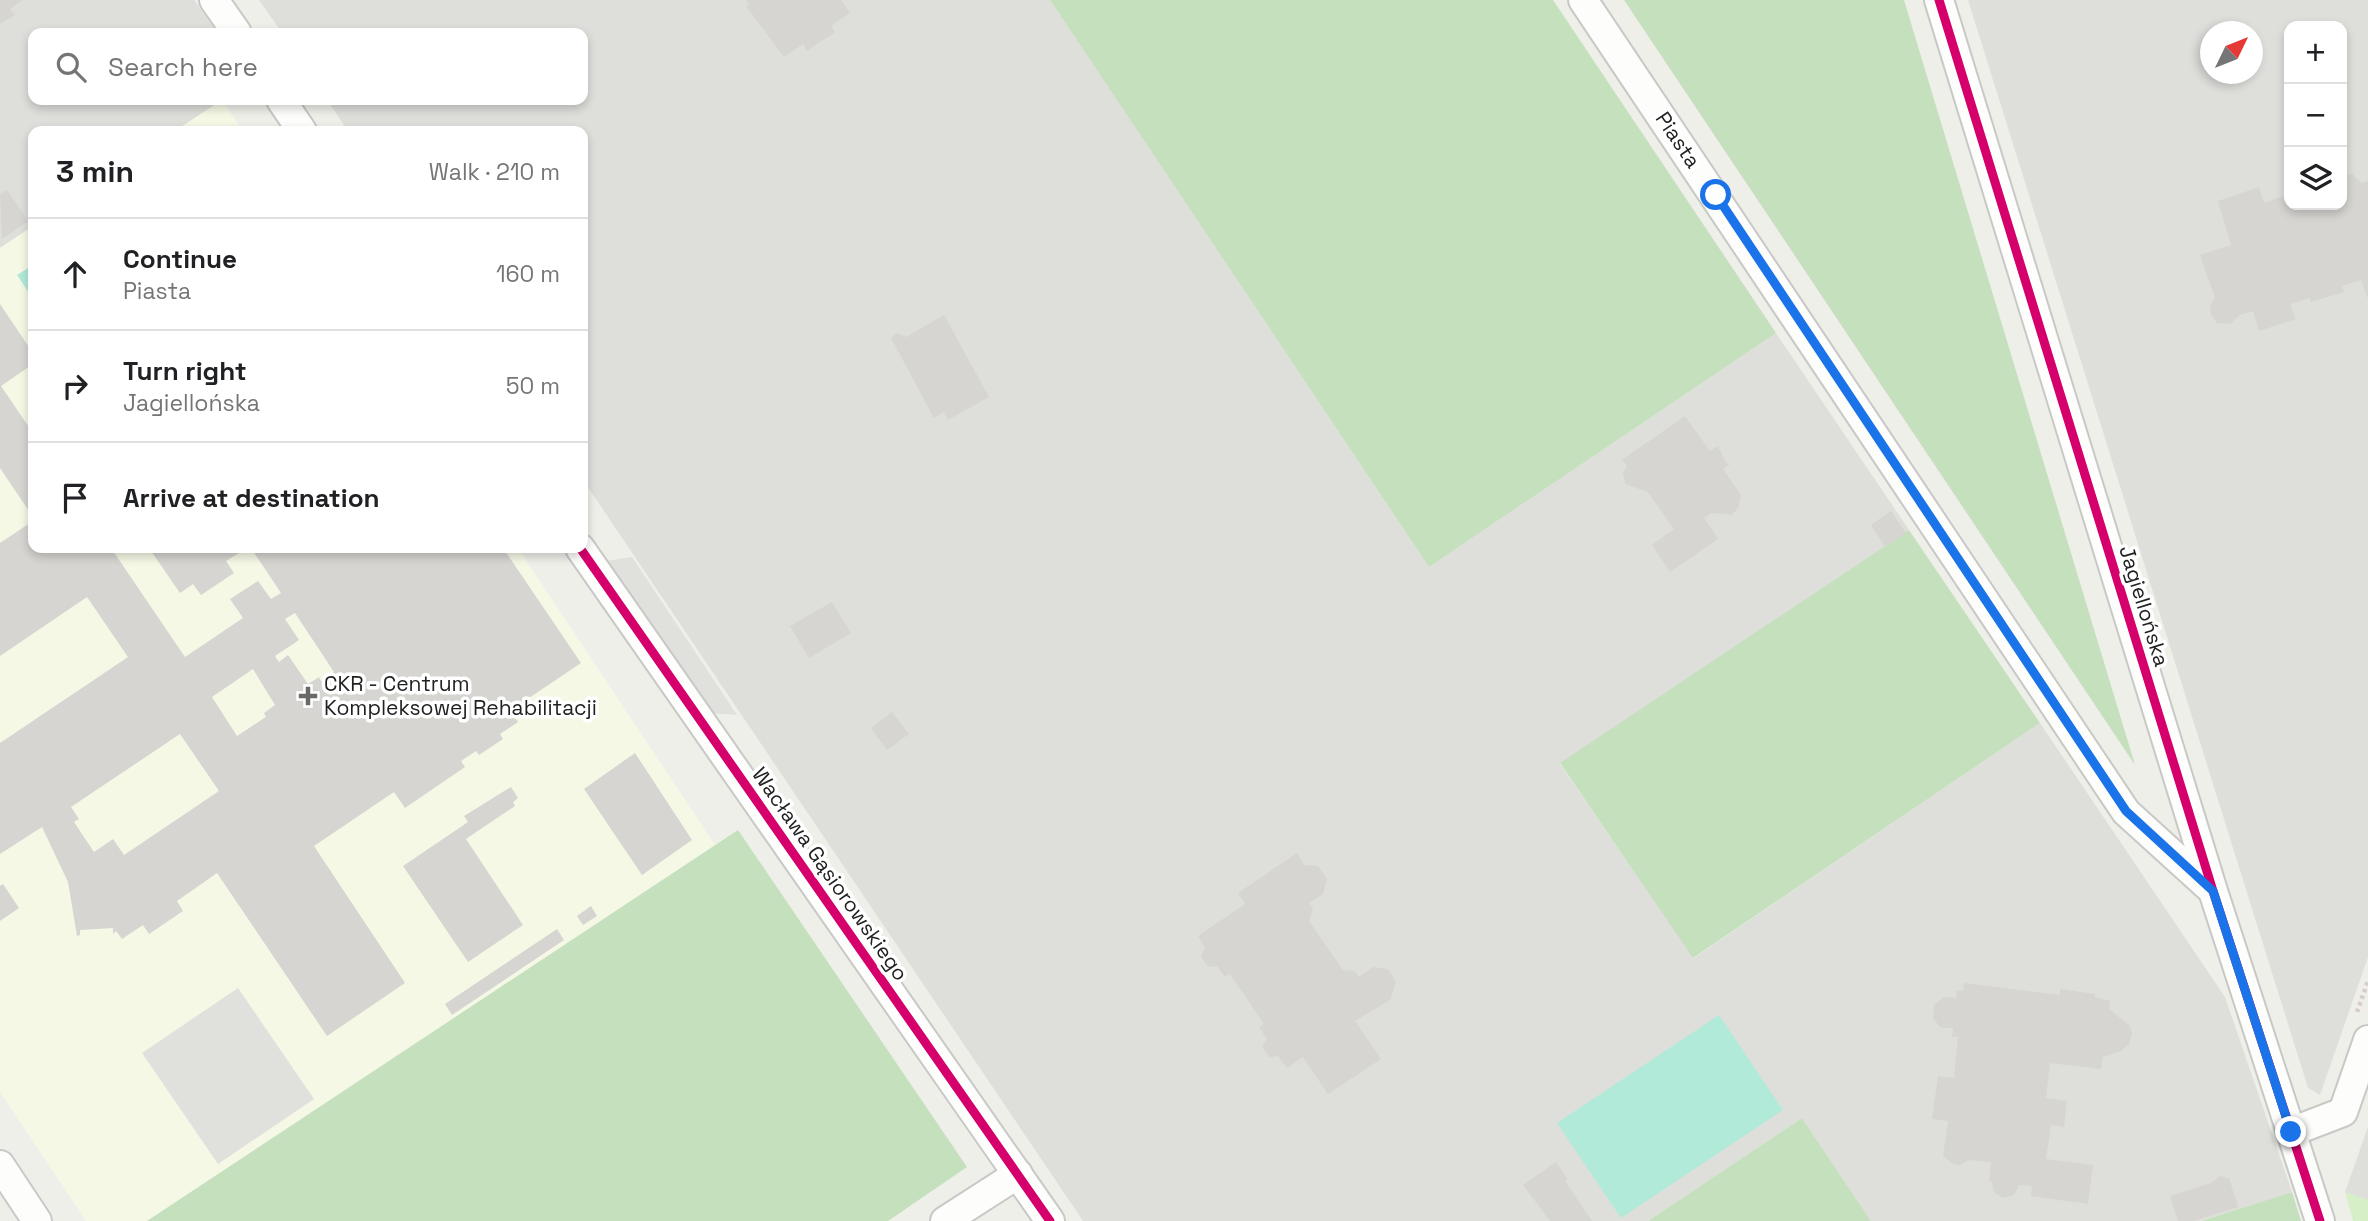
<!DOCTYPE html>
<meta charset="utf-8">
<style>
body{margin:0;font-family:"Space Grotesk",sans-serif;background:#f6f6f6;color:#202124}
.controls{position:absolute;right:21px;top:21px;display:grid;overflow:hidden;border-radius:14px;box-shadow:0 4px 10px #0003}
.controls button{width:63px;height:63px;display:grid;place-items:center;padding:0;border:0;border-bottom:2px solid #e0e0e0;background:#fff;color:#202124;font:35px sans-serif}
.compass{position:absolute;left:2200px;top:21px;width:63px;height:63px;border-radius:50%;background:#fff;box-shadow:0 4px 10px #0003;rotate:47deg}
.stop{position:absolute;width:21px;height:21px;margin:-16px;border:5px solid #1a73e8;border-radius:50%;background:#fff}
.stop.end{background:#1a73e8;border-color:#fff;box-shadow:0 2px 7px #0008}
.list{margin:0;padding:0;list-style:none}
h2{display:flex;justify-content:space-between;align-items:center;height:91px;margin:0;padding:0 28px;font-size:30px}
h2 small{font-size:23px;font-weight:400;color:#757577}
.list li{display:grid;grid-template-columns:46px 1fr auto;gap:21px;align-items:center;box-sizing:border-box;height:112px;padding:0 28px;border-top:2px solid #e0e0e0}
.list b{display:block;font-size:26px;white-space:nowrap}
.list p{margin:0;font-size:23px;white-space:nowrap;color:#757577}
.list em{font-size:23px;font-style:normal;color:#757577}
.icon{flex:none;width:38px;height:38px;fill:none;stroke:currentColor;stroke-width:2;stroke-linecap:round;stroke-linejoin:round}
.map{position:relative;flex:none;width:2368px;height:1221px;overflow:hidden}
.search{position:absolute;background:#fff;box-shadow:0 4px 10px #0003;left:28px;top:28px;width:560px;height:77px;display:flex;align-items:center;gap:18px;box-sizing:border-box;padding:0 24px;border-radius:14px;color:#757577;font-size:26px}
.panel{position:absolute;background:#fff;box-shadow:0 4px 10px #0003;left:28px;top:126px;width:560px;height:427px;border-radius:14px}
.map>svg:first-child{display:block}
</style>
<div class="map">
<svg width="2368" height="1221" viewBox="0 0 2368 1221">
<rect width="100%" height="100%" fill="#efefea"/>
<!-- residential -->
<g fill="#dededb" fill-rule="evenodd">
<path d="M0,0H194L217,33H33V100H222L175,131H33V226L0,248Z"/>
<path d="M259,0H1050L1429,567L1776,333L1909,530L1560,764L1694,958L2040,723L2225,997L2292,1192L2201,1221H1871L1802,1118L1648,1221H1083L583,480V131H348L327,100H583V33H282Z"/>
<path d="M1968,0H2368V957L2320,1095L2308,1088ZM2289,26H2342V205H2289ZM2210,32H2252V74H2210Z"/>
<path d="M2368,1127V1200L2345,1192Z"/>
</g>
<!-- education -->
<g fill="#f6f8e6">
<path d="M222,100L243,131H175Z"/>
<path d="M33,226V548H518L715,845L147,1221H86L0,1092V248Z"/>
</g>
<!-- grass -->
<path fill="#d6efc7" d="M2345,1192L2368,1200V1221H2353Z"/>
<!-- forest -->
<g fill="#c5e0bd">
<path d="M1050,0H1553L1776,333L1429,567Z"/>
<path d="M1624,0H1904L2135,765Z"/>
<path d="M1909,530L2040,723L1693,958L1560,763Z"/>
<path d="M738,830L967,1167L888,1221H147Z"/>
<path d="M1802,1118L1871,1221H1648Z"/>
<path d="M2292,1192L2301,1221H2201Z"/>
</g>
<!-- pitch -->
<g fill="#b2eada">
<path d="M33,265V299L17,275Z"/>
<path d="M1719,1015L1783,1110L1621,1218L1557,1123Z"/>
</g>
<!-- parking -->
<g fill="#e0e0dd">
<path d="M632,557L737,715L708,713L606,561Z"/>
<path d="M238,988L314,1099L218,1164L142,1053Z"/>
</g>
<!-- building -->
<g fill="#d6d5d1" fill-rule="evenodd">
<path d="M0,0H23L10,9L15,15L0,24Z"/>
<path d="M746,0H841L850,13L831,26L835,32L807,51L803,44L784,57L746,6L749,4Z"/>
<path d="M2352,174L2362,183L2368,181V299L2361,280L2342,286L2344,292L2311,302L2310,298L2290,304L2296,319L2259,331L2253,311L2240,315L2230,324L2217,323L2211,314L2210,306L2215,298L2200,255L2231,245L2218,201L2259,187L2264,203L2289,194V205H2342V177Z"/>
<path d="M7,190L28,221L2,239L0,195Z"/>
<path d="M0,304L33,353V364L1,386L33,433V517L0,468Z"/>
<path d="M944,315L989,397L948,420L944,412L934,418L891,338L897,333L906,337Z"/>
<path d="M1685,416L1710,451L1718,446L1726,463L1730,464L1723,469L1741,495L1738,508L1732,515L1712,513L1704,518L1718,539L1670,572L1652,545L1674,529L1648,492L1625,484L1623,472L1627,466L1622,460Z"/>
<path d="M1891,511L1906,533L1885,547L1871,525Z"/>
<path d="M33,521V548H111L185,657L243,618L230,599L258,581L271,599L281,593L251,548H503L581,663L511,710L518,722L500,734L503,739L479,755L476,751L461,761L465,767L405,808L394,792L314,846L405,983L327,1036L217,873L177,901L183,911L149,934L143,925L122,939L116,931L113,934V928L80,930V935L77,936L68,882L42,827L0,854V743L128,657L87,597L0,656V543ZM295,613L334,672L321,681L319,677L308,684L288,655L279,662L275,656L299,640L285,619ZM253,669L275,705L264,713L266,717L237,736L212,697ZM180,734L219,791L124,855L113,839L94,852L74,822L79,819L71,807Z"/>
<path d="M149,548H247L226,561L234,573L201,595L193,584L180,593Z"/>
<path d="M832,602L851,633L809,658L790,626Z"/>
<path d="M892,712L909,734L887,750L871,728Z"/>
<path d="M635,753L692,840L642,875L584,789Z"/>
<path d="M511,787L518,798L513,802L515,806L466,839L523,925L468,962L403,866L468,822L464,816Z"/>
<path d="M1297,853L1304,865L1318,866L1327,879L1323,894L1309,903L1313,909L1309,921L1343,970L1355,971L1359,977L1373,967L1388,969L1396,982L1390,1000L1355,1021L1381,1059L1328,1094L1303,1057L1287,1068L1278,1056L1269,1057L1262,1047L1267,1039L1259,1027L1264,1024L1230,974L1225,977L1217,966L1208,967L1201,957L1205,948L1198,936L1245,904L1238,893Z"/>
<path d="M3,884L19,908L0,921V886Z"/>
<path d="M591,906L597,916L583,925L577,916Z"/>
<path d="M557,929L564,940L452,1015L445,1004Z"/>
<path d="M1964,983L2060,995V989L2095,994V997L2110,1001L2109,1009L2129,1025L2132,1033L2129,1044L2121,1051L2103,1057L2101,1069L2050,1063L2046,1098L2067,1101L2064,1127L2051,1125L2046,1159L2093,1165L2088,1204L2031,1196L2032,1186L2019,1185L2014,1195L2003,1198L1994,1192L1992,1182L1989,1181L1991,1162L1968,1160L1961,1165L1953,1164L1943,1156L1948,1121L1932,1119L1938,1076L1954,1078L1958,1037H1952L1953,1028H1941L1933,1018L1934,1005L1944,997L1956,998L1957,990L1963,991Z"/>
<path d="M1556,1162L1568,1180L1565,1181L1592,1221H1550L1523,1185Z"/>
<path d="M2220,1176L2229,1178L2238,1207L2194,1221H2178L2170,1196L2211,1183Z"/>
</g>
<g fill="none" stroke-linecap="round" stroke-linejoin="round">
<defs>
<g id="street">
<path d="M214,0L237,33"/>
<path d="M1583,0L2126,812L2212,890"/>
<path d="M1939,0L2213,891L2320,1221"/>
<path d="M281,100L302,131"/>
<path d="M580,548L1050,1221"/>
<path d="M2291,1132L2343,1112L2368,1040"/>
<path d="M0,1165L37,1221"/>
<path d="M945,1221L1018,1174"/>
</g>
</defs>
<!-- street casing -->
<use href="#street" stroke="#c8c8c6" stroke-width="32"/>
<!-- path -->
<path stroke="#d8ccc8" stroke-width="4.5" stroke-dasharray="3.5 3.5" stroke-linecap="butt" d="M2357,1012L2368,981"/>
<!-- street -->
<use href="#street" stroke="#fdfdfc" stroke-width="28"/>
<defs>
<g id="cycleway">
<path d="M1939,0L2213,891L2320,1221"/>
<path d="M580,548L1050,1221"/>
</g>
</defs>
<!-- cycleway casing -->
<use href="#cycleway" stroke="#fff" stroke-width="13"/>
<!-- cycleway -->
<use href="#cycleway" stroke="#d6006c" stroke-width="9"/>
</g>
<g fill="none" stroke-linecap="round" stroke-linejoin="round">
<!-- route -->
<path stroke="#1a73e8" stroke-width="9" d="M1716,195L2126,811L2213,891L2291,1132"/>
</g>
<!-- markers -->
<path fill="#696967" stroke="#fff" stroke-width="2.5" d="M304.5 685.5h7v7h7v7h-7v7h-7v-7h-7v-7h7z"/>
<g text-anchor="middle" stroke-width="7" stroke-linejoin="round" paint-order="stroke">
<!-- street labels -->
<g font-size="21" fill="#212121" stroke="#fff">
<text transform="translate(1678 140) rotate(56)" y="7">Piasta</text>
<text transform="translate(2144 606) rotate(73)" y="7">Jagiellońska</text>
<text transform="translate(830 874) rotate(55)" y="7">Wacława Gąsiorowskiego</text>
</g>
<!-- poi labels -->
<g font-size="21" fill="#212121" stroke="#fff" text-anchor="start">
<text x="324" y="691">CKR - Centrum<tspan x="324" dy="24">Kompleksowej Rehabilitacji</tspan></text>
</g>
</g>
</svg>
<div class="controls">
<button>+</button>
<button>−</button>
<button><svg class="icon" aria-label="layers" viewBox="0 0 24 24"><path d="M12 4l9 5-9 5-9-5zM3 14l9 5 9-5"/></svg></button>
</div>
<svg class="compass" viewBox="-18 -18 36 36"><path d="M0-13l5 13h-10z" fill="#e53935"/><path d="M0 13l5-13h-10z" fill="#757577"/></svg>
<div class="stop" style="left:1716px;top:195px"></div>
<div class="stop end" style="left:2291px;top:1132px"></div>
<div class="search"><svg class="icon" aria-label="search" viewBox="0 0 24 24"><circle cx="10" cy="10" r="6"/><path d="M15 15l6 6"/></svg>Search here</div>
<section class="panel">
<h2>3 min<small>Walk · 210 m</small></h2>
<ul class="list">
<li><svg class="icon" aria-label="ahead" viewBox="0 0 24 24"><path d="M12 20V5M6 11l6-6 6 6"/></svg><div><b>Continue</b><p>Piasta</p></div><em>160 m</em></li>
<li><svg class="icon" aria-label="right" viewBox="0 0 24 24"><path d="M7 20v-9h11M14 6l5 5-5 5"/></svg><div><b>Turn right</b><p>Jagiellońska</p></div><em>50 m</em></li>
<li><svg class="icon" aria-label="arrive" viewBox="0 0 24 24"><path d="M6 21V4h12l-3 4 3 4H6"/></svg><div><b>Arrive at destination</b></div></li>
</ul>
</section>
</div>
